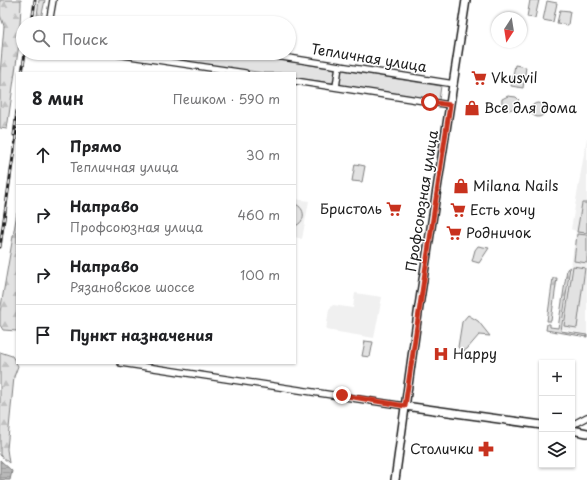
<!DOCTYPE html>
<html lang="ru">
<meta charset="utf-8">
<style>
body{margin:0;font-family:"Playpen Sans",sans-serif;background:#f6f6f6;color:#202124}
.controls{position:absolute;right:12px;bottom:12px;display:grid;overflow:hidden;border-radius:0px;box-shadow:0 1px 3px #0004}
.controls button{width:36px;height:36px;display:grid;place-items:center;padding:0;border:0;border-bottom:1px solid #e0e0e0;background:#fff;color:#202124;font:20px sans-serif}
.compass{position:absolute;left:491px;top:12px;width:36px;height:36px;border-radius:50%;background:#fff;box-shadow:0 1px 3px #0004;rotate:192deg}
.stop{position:absolute;width:12px;height:12px;margin:-9px;border:3px solid #c8321e;border-radius:50%;background:#fff}
.stop.end{background:#c8321e;border-color:#fff;box-shadow:0 1px 4px #0008}
.list{margin:0;padding:0;list-style:none}
h2{display:flex;justify-content:space-between;align-items:center;height:52px;margin:0;padding:0 16px;font-size:17px}
h2 small{font-size:13px;font-weight:400;color:#757577}
.list li{display:grid;grid-template-columns:26px 1fr auto;gap:12px;align-items:center;box-sizing:border-box;height:60px;padding:0 16px;border-top:1px solid #e0e0e0}
.list b{display:block;font-size:15px;white-space:nowrap}
.list p{margin:0;font-size:13px;white-space:nowrap;color:#757577}
.list em{font-size:13px;font-style:normal;color:#757577}
.icon{flex:none;width:22px;height:22px;fill:none;stroke:currentColor;stroke-width:2;stroke-linecap:round;stroke-linejoin:round}
.map{position:relative;flex:none;width:587px;height:480px;overflow:hidden}
.search{position:absolute;background:#fff;box-shadow:0 1px 3px #0004;left:16px;top:16px;width:280px;height:44px;display:flex;align-items:center;gap:10px;box-sizing:border-box;padding:0 14px;border-radius:22px;color:#757577;font-size:15px}
.panel{position:absolute;background:#fff;box-shadow:0 1px 3px #0004;left:16px;top:72px;width:280px;height:292px;border-radius:0px}
.map>svg:first-child{display:block}
</style>
<div class="map">
<svg width="587" height="480" viewBox="0 0 587 480">
<defs>
<pattern id="forest-firs" width="22" height="20" patternUnits="userSpaceOnUse"><rect width="22" height="20" fill="#e2e2e2"/><path d="M5 1l3.5 6h-7zM16 11l3.5 6h-7z" fill="#c1c1c1"/></pattern>
<pattern id="water-rules" width="6" height="5" patternUnits="userSpaceOnUse"><rect width="6" height="5" fill="#b8b8b8"/><path d="M0 2.5h6" fill="none" stroke="#9e9e9e"/></pattern>
</defs>
<rect width="100%" height="100%" fill="#fff"/>
<filter id="ink" filterUnits="userSpaceOnUse"><feTurbulence type="fractalNoise" baseFrequency=".025" numOctaves="2"/><feDisplacementMap in="SourceGraphic" scale="8" xChannelSelector="R" yChannelSelector="G"/><feConvolveMatrix kernelMatrix="1 2 1 2 8 2 1 2 1" color-interpolation-filters="sRGB"/></filter>
<g filter="url(#ink)">
<!-- built -->
<g fill="#f0f0f0">
<path d="M587,137V334L562,329L576,231L571,229Z"/>
<path d="M295,199L309,201L302,239L295,237Z"/>
<path d="M355,293L382,297L374,338L326,330L329,309L333,305L353,308Z"/>
</g>
<!-- green -->
<g fill="#e2e2e2" stroke="#7f7f7f">
<path d="M530,0H539L535,18L527,17Z"/>
<path d="M547,1L557,3L553,22L543,20Z"/>
<path d="M560,10L570,11L568,25L557,23Z"/>
<path d="M149,53H239L335,69L333,83L295,78V73H264L148,56Z"/>
<path d="M515,65L526,67L523,88L511,86Z"/>
<path d="M342,70L441,86L439,100L340,85Z"/>
<path d="M508,96L516,97L519,100C515,103 516,107 512,109C505,113 501,105 502,99Z"/>
<circle cx="538" cy="110" r="7"/>
<path d="M355,164L365,166L362,182L352,181Z"/>
<path d="M582,203H587V233L577,232Z"/>
<path d="M295,204C306,208 306,222 295,226Z"/>
<path d="M577,234L587,235V263L574,261Z"/>
<path d="M478,246L489,248L479,263L472,261L475,250Z"/>
<path d="M573,266L585,268L577,328L564,326Z"/>
<path d="M468,315L478,321L490,336L479,335L467,349L462,352L458,347L462,322Z"/>
<path d="M365,341L373,342L370,357L362,356Z"/>
</g>
<!-- forest -->
<g fill="url(#forest-firs)" stroke="#7f7f7f">
<path d="M0,0H21V5L19,44L7,129L0,128V74L4,26L0,15Z"/>
<path d="M39,0H45L40,23H36Z"/>
<path d="M17,213V331L3,330L0,325V312Z"/>
<path d="M570,267L561,331L587,335V337L546,330L547,324H550V327L558,328L567,269Z"/>
<path d="M553,278H557L551,321H547Z"/>
<path d="M0,352L12,356L18,366L14,377L7,449L9,463L0,455Z"/>
</g>
<!-- water -->
<path fill="url(#water-rules)" stroke="#7a7a7a" d="M0,460L12,471L10,480H0Z"/>
<g fill="none" stroke-linecap="round" stroke-linejoin="round">
<defs>
<g id="street">
<path d="M49,23L53,0"/>
<path d="M110,53L245,73"/>
<path d="M257,53L454,84"/>
<path d="M295,81L450,105"/>
<path d="M336,87L339,66"/>
<path d="M121,363L405,406"/>
<path d="M572,425L587,417"/>
</g>
<g id="secondary">
<path d="M405,406L542,425"/>
<path d="M572,430L587,433"/>
<path d="M395,480L419,306L466,0"/>
</g>
</defs>
<!-- street casing -->
<use href="#street" stroke="#1c1c1c" stroke-width="8"/>
<!-- secondary casing -->
<use href="#secondary" stroke="#1c1c1c" stroke-width="10"/>
<!-- street -->
<use href="#street" stroke="#fff" stroke-width="5.5"/>
<!-- secondary -->
<use href="#secondary" stroke="#fff" stroke-width="7"/>
<defs>
<g id="rail">
<path d="M32,23L35,0"/>
<path d="M22,73L25,53"/>
<path d="M14,135L17,111"/>
<path d="M0,247L17,129"/>
</g>
</defs>
<!-- rail casing -->
<use href="#rail" stroke="#1c1c1c" stroke-width="3"/>
<!-- rail -->
<use href="#rail" stroke="#fff" stroke-width="1.5" stroke-dasharray="4.5" stroke-linecap="butt"/>
</g>
</g>
<g fill="none" stroke-linecap="round" stroke-linejoin="round" filter="url(#ink)">
<!-- route -->
<path stroke="#c8321e" stroke-width="5" d="M342,395L405,406L450,105L430,102"/>
</g>
<!-- icons -->
<defs>
<symbol id="supermarket-bare" viewBox="-9 -9 18 18"><path d="M-6-5.5h2.5l.6 2H6L4.5 2H-2.5L-4.4-4H-6ZM-1.5 3.2a1.3 1.3 0 1 0 .1 0ZM3 3.2a1.3 1.3 0 1 0 .1 0Z" fill="#c8321e" stroke="#fff" stroke-width="2.5" paint-order="stroke"/></symbol>
<symbol id="shop-bare" viewBox="-9 -9 18 18"><path d="M-5-2.5h2.3a2.7 3.5 0 0 1 5.4 0H5L5.5 6h-11ZM-1.5-2.5h3a1.5 2.3 0 0 0-3 0Z" fill="#c8321e" stroke="#fff" stroke-width="2.5" paint-order="stroke"/></symbol>
<symbol id="hospital-bare" viewBox="-9 -9 18 18"><path d="M-5-5h3v3.5h4V-5h3V5h-3V1.5h-4V5h-3Z" fill="#c8321e" stroke="#fff" stroke-width="2.5" paint-order="stroke"/></symbol>
<symbol id="pharmacy-bare" viewBox="-9 -9 18 18"><path d="M-2-6h4v4h4v4h-4v4h-4v-4h-4v-4h4Z" fill="#c8321e" stroke="#fff" stroke-width="2.5" paint-order="stroke"/></symbol>
</defs>
<g fill-rule="evenodd">
<use href="#supermarket-bare" x="468" y="67" width="22" height="22"/>
<use href="#shop-bare" x="461" y="97" width="22" height="22"/>
<use href="#shop-bare" x="450" y="175" width="22" height="22"/>
<use href="#supermarket-bare" x="383" y="198" width="22" height="22"/>
<use href="#supermarket-bare" x="447" y="199" width="22" height="22"/>
<use href="#supermarket-bare" x="443" y="222" width="22" height="22"/>
<use href="#hospital-bare" x="430" y="343" width="22" height="22"/>
<use href="#pharmacy-bare" x="475" y="438" width="22" height="22"/>
</g>
<g text-anchor="middle" stroke-width="3" stroke-linejoin="round" paint-order="stroke">
<!-- street labels -->
<g font-size="14" fill="#1c1c1c" stroke="#fff">
<text transform="translate(369 58) rotate(9)" y="5">Тепличная улица</text>
<text transform="translate(422 201) rotate(-81)" y="5">Профсоюзная улица</text>
</g>
<!-- poi labels -->
<g font-size="14" fill="#1c1c1c" stroke="#fff" text-anchor="start">
<text x="491" y="83">Vkusvil</text>
<text x="484" y="113">Все для дома</text>
<text x="473" y="191">Milana Nails</text>
<text x="382" y="214" text-anchor="end">Бристоль</text>
<text x="470" y="215">Есть хочу</text>
<text x="466" y="238">Родничок</text>
<text x="453" y="359">Happy</text>
<text x="474" y="454" text-anchor="end">Столички</text>
</g>
</g>
</svg>
<div class="controls">
<button>+</button>
<button>−</button>
<button><svg class="icon" aria-label="layers" viewBox="0 0 24 24"><path d="M12 4l9 5-9 5-9-5zM3 14l9 5 9-5"/></svg></button>
</div>
<svg class="compass" viewBox="-18 -18 36 36"><path d="M0-13l5 13h-10z" fill="#e53935"/><path d="M0 13l5-13h-10z" fill="#757577"/></svg>
<div class="stop" style="left:430px;top:102px"></div>
<div class="stop end" style="left:342px;top:395px"></div>
<div class="search"><svg class="icon" aria-label="search" viewBox="0 0 24 24"><circle cx="10" cy="10" r="6"/><path d="M15 15l6 6"/></svg>Поиск</div>
<section class="panel">
<h2>8 мин<small>Пешком · 590 m</small></h2>
<ul class="list">
<li><svg class="icon" aria-label="ahead" viewBox="0 0 24 24"><path d="M12 20V5M6 11l6-6 6 6"/></svg><div><b>Прямо</b><p>Тепличная улица</p></div><em>30 m</em></li>
<li><svg class="icon" aria-label="right" viewBox="0 0 24 24"><path d="M7 20v-9h11M14 6l5 5-5 5"/></svg><div><b>Направо</b><p>Профсоюзная улица</p></div><em>460 m</em></li>
<li><svg class="icon" aria-label="right" viewBox="0 0 24 24"><path d="M7 20v-9h11M14 6l5 5-5 5"/></svg><div><b>Направо</b><p>Рязановское шоссе</p></div><em>100 m</em></li>
<li><svg class="icon" aria-label="arrive" viewBox="0 0 24 24"><path d="M6 21V4h12l-3 4 3 4H6"/></svg><div><b>Пункт назначения</b></div></li>
</ul>
</section>
</div>
